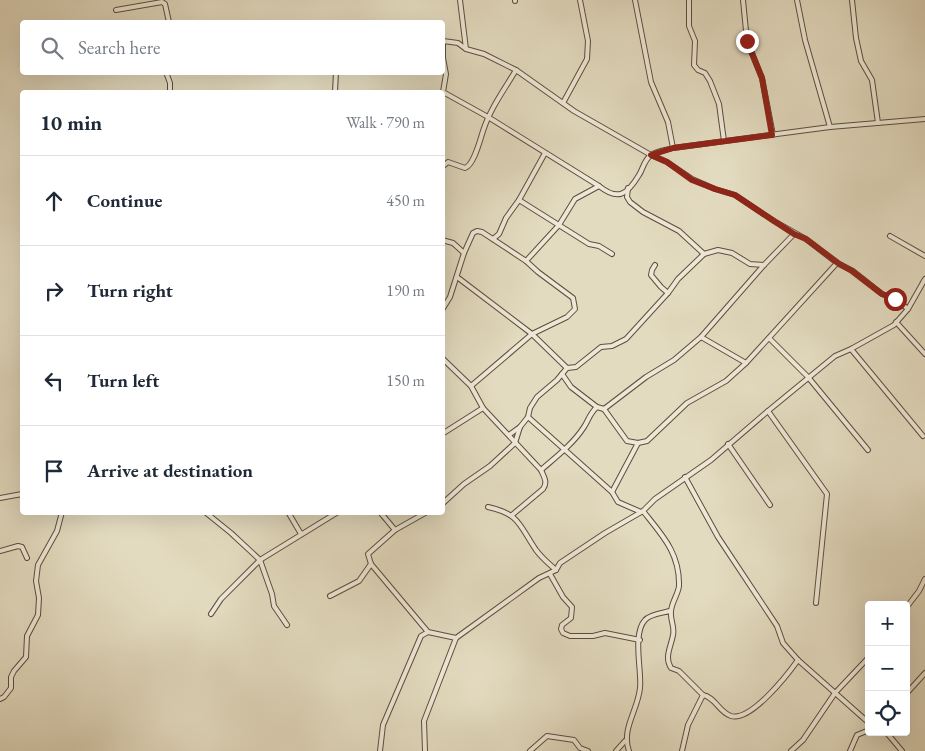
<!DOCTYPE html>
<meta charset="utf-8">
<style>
body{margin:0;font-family:"EB Garamond",serif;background:#f2f2f3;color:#1f2937}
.controls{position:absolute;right:15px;bottom:15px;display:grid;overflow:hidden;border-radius:5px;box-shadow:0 5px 20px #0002}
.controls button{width:45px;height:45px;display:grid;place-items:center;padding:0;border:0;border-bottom:1px solid #e0e1e3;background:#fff;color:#1f2937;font:25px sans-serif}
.stop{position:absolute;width:15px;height:15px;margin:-11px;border:4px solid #8f2418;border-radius:50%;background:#fff}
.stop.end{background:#8f2418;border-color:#fff;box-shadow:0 1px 5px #0008}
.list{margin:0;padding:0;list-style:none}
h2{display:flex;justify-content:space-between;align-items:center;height:65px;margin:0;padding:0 20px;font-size:21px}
h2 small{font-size:16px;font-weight:400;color:#747a83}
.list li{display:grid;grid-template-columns:32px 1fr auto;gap:15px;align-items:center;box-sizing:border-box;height:90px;padding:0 20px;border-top:1px solid #e0e1e3}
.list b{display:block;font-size:19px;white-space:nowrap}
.list em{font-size:16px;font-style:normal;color:#747a83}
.icon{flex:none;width:28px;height:28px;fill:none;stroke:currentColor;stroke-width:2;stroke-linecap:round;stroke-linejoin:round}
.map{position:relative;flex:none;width:925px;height:751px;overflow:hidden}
.search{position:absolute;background:#fff;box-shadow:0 5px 20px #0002;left:20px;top:20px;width:425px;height:55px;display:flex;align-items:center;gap:12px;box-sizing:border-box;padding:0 18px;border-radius:5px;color:#747a83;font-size:19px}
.panel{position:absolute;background:#fff;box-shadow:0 5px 20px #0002;left:20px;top:90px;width:425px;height:425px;border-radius:5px}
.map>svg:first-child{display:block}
</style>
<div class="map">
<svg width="925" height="751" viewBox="0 0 925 751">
<rect width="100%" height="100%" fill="#e3dbc0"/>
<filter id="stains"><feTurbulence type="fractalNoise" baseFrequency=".004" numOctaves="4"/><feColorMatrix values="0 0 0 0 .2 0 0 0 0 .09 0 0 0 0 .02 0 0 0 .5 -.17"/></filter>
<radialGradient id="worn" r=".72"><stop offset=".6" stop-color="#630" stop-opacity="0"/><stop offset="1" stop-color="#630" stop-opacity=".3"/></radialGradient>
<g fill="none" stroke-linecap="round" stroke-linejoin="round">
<defs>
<g id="minor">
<path d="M460,0L466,49"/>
<path d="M515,0V1"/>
<path d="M635,0L651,82L668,122L673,148"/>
<path d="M689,0V26L695,41L694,65L698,70L705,73L710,81L719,104L724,141"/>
<path d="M743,0L747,41L762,78L773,135"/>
<path d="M797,0L805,40L830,127"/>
<path d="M852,0L856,38L861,61L872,80L878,123"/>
<path d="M116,10L162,2L165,4L169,22"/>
<path d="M516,70L484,54L466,49L458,43L443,41V58L446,74L443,92L488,117L599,186C618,201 627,195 639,175C643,169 644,160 651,155C657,151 667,150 673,148L830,127L925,119"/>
<path d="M166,72L170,83V92"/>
<path d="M335,92L336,72"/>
<path d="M563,103L587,59L588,41L580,0"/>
<path d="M442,167L448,162L465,168C474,165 480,140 483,131C490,109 504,90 516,70L574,111L651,155L667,162L692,179L715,189L735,195L774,221L806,239L837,263L853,271L882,294L895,299L908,309"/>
<path d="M628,188L627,197L630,202L643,212L679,231L704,254"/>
<path d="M519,200L545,153"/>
<path d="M890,236L925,256"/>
<path d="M493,239L499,234L506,218L519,200L589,244L599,246L612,254"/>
<path d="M442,240L453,243L464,253"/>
<path d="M655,265L652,270L651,275L661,287L668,293"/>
<path d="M457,277L532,334L567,317L575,309L573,298L538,272L526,261L559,225L575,199L599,186"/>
<path d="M442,310L450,297L464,253L473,233L477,231L482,232L526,261"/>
<path d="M896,322L925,354"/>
<path d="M701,337L746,363"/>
<path d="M769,338L808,377L868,450"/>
<path d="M851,349L923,436"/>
<path d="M442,358L471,386L483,408"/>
<path d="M562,374L571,387L597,407"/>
<path d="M471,386L532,334L567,368"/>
<path d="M604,409L627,441L638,443L647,441L687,403L726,381L746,363L837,263"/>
<path d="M768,411L827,494L816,603"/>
<path d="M528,417L530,408L537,397L557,380L567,368L576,367L601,347L612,346L626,339L668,293L678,279L704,254L718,250L732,253L750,264L764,265"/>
<path d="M442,434L483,408L541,470C544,477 548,482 543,489L512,515"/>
<path d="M509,435L520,427"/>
<path d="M728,444L770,505"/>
<path d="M541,470C556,457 573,444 584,427C589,419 590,413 597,407L604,409L646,377L674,360L701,337L764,265L794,234"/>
<path d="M685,477L718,537L777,626L783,643L798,660L869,723"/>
<path d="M612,492L638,443"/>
<path d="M0,498L22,494"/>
<path d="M442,504L464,484L490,466L515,443L520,427L528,417L602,483L612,492L618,502L641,512"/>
<path d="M643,511C662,535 680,553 679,586C678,595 671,603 671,612C670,620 675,627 673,635C671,647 664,657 671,668L679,671L703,695L688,725L682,751"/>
<path d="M205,512L231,533L260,560L338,512"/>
<path d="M288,512L301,534"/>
<path d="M380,512L395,530"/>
<path d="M0,551L18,546L22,547L27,558"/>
<path d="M371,564L368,554L395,530L427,512"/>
<path d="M556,570L560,563L605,533L643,511L655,499L711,460L768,411L835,356L851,349L894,325L908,309L925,279"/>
<path d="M550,574L563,597L572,607L571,618L562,625L561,629L563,633L570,636H593L605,633L640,640"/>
<path d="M330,596L359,581L371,564L428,632"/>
<path d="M906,608L919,591L925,579"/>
<path d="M211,614L221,599L260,560L272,594L274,606L287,625"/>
<path d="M906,694L925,673"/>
<path d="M703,695C715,697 719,712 731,716C751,722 788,674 798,660"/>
<path d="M0,699L4,697L11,688V677L14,671L26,657L27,636L38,615L39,598L36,581L38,565L57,531L62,512"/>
<path d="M886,732L902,751"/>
<path d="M380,751L383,725L421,636L428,632L456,638L539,578L556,570C549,564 541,557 536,550C519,525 520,514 488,507"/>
<path d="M425,751L424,721L456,638"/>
<path d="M530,751L547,736L574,740L580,748L588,751"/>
<path d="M616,751L625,741"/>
<path d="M629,751C621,729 638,710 640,688C642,671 632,634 645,620C650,614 663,613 670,611"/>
<path d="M791,751L803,740L835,693L869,657"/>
<path d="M850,751L857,735L869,730"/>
</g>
</defs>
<!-- minor casing -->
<use href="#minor" stroke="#5e4c3e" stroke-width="6"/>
<!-- minor -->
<use href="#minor" stroke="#ede8d6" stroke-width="4"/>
</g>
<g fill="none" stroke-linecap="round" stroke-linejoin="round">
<!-- route -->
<path stroke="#8f2418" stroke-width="6" d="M747,41L762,78L772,135L673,148L651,155L667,162L692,180L715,189L735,195L774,221L794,234L806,239L838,263L852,271L882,294L895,299"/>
</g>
<rect width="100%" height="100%" filter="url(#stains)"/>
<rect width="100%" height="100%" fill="url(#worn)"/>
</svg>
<div class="controls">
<button>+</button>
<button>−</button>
<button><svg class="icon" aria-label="locate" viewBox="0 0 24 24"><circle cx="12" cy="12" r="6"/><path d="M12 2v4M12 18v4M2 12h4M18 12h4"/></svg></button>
</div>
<div class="stop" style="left:895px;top:299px"></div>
<div class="stop end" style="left:747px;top:41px"></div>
<div class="search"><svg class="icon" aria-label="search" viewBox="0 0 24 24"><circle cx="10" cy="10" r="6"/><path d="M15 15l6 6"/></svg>Search here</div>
<section class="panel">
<h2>10 min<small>Walk · 790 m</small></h2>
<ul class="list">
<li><svg class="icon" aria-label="ahead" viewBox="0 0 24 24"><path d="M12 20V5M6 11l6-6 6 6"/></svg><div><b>Continue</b></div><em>450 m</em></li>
<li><svg class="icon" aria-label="right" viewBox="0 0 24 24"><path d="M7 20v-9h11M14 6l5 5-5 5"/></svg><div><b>Turn right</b></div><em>190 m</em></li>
<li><svg class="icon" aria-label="left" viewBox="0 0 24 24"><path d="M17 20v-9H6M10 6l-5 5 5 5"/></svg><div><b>Turn left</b></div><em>150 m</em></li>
<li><svg class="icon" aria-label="arrive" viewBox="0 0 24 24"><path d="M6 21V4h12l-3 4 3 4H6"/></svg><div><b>Arrive at destination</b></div></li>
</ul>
</section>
</div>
